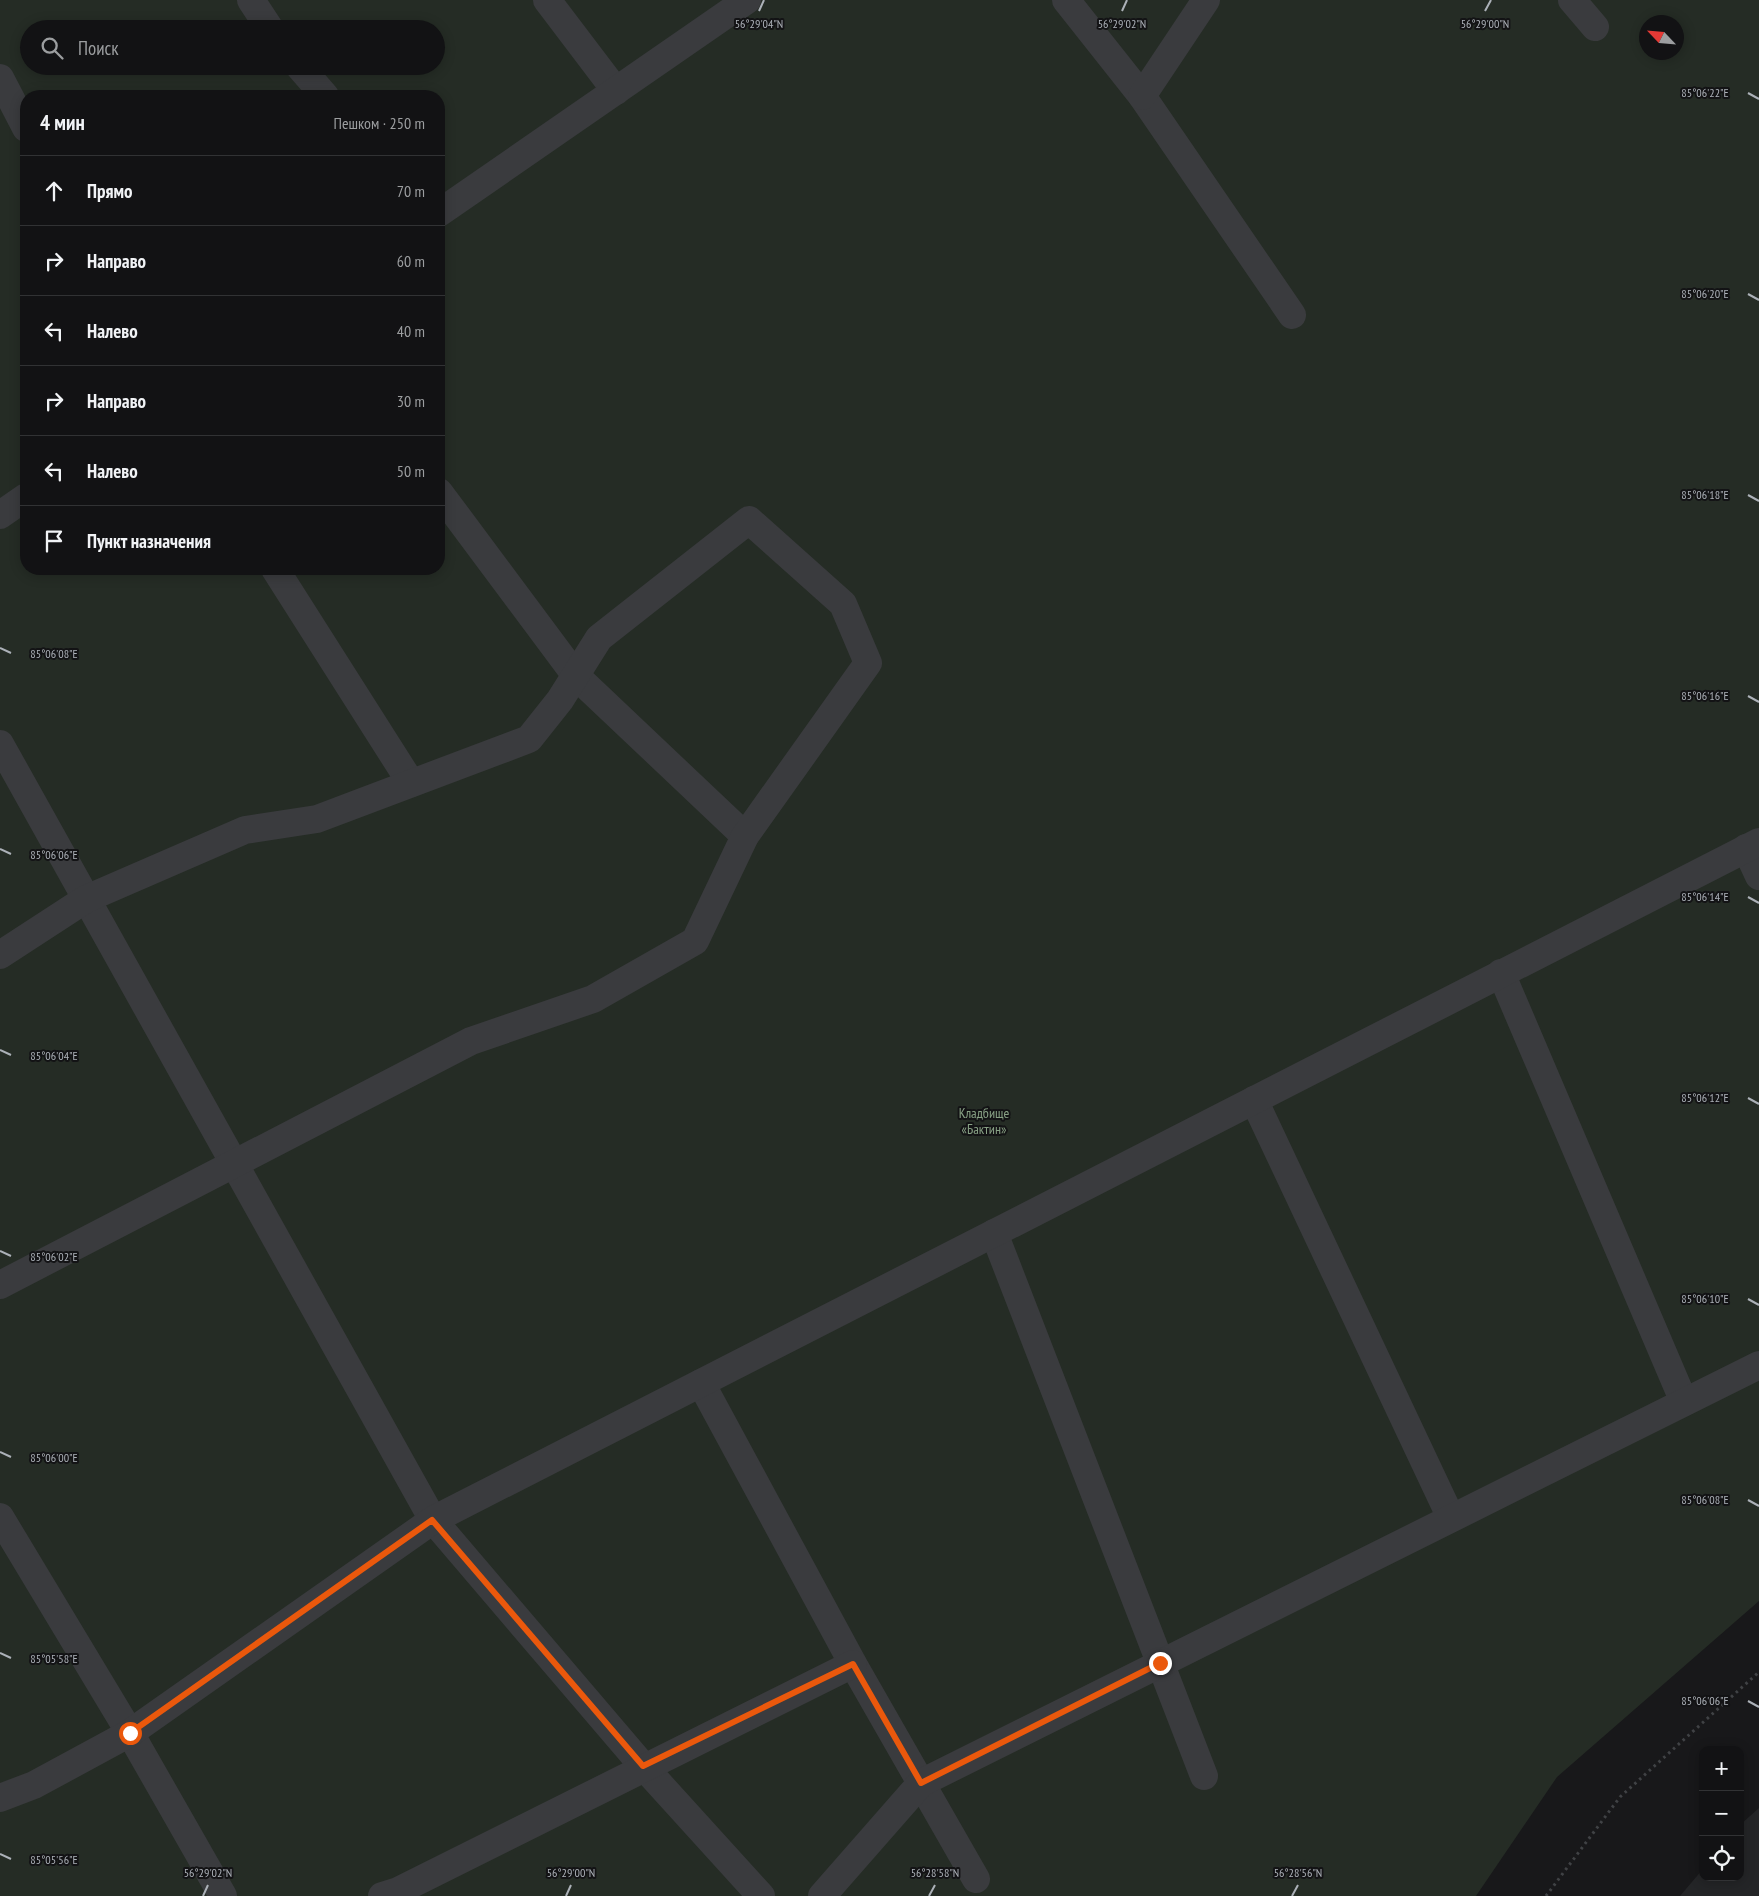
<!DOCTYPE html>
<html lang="ru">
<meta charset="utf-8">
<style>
body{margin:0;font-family:"PT Sans Narrow",sans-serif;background:#1b1b1d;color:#f1f3f6}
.controls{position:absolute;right:15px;bottom:15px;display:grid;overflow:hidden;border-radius:10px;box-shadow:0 2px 12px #0003}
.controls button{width:45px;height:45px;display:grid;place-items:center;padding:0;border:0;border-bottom:1px solid #313234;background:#121214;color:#f1f3f6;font:25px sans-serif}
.compass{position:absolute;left:1639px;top:15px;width:45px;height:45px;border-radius:50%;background:#121214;box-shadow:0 2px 12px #0003;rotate:296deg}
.stop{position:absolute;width:15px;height:15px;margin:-11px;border:4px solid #ea580c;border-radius:50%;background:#fff}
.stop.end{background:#ea580c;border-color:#fff;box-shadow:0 1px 5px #0008}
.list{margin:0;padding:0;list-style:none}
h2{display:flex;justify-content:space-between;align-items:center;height:65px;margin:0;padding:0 20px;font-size:21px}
h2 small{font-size:16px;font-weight:400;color:#9c9ea0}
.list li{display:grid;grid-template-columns:32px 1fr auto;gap:15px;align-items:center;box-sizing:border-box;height:70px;padding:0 20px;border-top:1px solid #313234}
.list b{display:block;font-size:19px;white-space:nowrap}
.list em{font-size:16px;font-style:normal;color:#9c9ea0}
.icon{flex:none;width:28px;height:28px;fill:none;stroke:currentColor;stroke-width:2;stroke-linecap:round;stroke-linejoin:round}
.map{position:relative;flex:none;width:1759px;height:1896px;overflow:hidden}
.search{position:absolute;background:#121214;box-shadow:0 2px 12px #0003;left:20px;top:20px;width:425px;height:55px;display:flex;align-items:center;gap:12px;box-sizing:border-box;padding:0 18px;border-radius:28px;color:#9c9ea0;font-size:19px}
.panel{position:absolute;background:#121214;box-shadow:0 2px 12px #0003;left:20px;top:90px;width:425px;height:485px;border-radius:20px}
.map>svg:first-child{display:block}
</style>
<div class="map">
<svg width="1759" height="1896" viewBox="0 0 1759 1896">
<rect width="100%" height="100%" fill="#18181a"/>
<!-- built -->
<path fill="#242527" d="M1759,1808V1896H1680L1703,1869V1877H1740V1825Z"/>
<!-- green -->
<path fill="#252c25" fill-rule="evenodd" d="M0,0H1759V1601L1557,1777L1476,1896H0ZM1646,22H1676V52H1646ZM29,29H436V66H29ZM26,96H439V569H26Z"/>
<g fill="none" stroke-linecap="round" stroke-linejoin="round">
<!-- path -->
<path stroke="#404245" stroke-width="3" stroke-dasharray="2.5 4" stroke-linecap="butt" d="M1546,1896L1620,1797L1759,1672"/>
<!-- minor -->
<g stroke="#3a3b3e" stroke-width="28">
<path d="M251,0L270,29"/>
<path d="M547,0L616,91"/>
<path d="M1066,0L1142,96L1292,315"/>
<path d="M1572,0L1595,27"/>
<path d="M299,66L325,96"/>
<path d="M0,78L26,128"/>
<path d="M1142,96L1206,0"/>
<path d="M439,213L747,0"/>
<path d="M439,492L576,676L745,836"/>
<path d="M0,515L26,497"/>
<path d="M275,569L411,783"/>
<path d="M0,744L433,1520L643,1766L761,1896"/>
<path d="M1746,848L1759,876"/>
<path d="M0,955L86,899L245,830L317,819L529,739L560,700L599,638L749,520L843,604L868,663L745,836L695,941L593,999L471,1041L0,1285"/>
<path d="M1501,973L1684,1402"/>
<path d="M1254,1100L1451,1518"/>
<path d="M994,1233L1204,1776"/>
<path d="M701,1383L853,1664L976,1879"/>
<path d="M0,1517L130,1733L223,1896"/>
<path d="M0,1798L34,1785L130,1733L433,1520L1759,842"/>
<path d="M382,1896L398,1891L853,1664"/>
<path d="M822,1896L921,1783L1759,1365"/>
</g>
</g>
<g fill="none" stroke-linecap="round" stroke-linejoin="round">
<!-- route -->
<path stroke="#ea580c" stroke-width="6" d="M130,1733L432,1520L643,1766L853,1664L921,1783L1160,1663"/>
</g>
<!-- ticks -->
<path fill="none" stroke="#acb1b8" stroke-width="2" d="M759,11L764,0M1122,11L1127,0M1485,11L1491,0M1748,93L1759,99M1748,294L1759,300M1748,495L1759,501M0,648L11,653M1748,696L1759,702M0,849L11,854M1748,897L1759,903M0,1050L11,1055M1748,1098L1759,1104M0,1251L11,1256M1748,1299L1759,1305M0,1452L11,1457M1748,1500L1759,1506M0,1653L11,1658M1748,1701L1759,1707M0,1854L11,1859M203,1896L208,1885M566,1896L571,1885M929,1896L935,1885M1292,1896L1298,1885"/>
<g text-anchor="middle" stroke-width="4" stroke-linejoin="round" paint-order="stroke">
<!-- park labels -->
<g font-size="14" fill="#88a185" stroke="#131315">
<text x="984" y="1118">Кладбище<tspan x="984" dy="16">«Бактин»</tspan></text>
</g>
</g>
<g font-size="12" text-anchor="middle" fill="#acb1b8" stroke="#131315" stroke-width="4" stroke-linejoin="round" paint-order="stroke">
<text x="759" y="28">56°29'04"N</text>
<text x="1122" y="28">56°29'02"N</text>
<text x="1485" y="28">56°29'00"N</text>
<text x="1705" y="97">85°06'22"E</text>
<text x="1705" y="298">85°06'20"E</text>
<text x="1705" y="499">85°06'18"E</text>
<text x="54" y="658">85°06'08"E</text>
<text x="1705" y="700">85°06'16"E</text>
<text x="54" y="859">85°06'06"E</text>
<text x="1705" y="901">85°06'14"E</text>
<text x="54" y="1060">85°06'04"E</text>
<text x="1705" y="1102">85°06'12"E</text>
<text x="54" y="1261">85°06'02"E</text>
<text x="1705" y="1303">85°06'10"E</text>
<text x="54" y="1462">85°06'00"E</text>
<text x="1705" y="1504">85°06'08"E</text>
<text x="54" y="1663">85°05'58"E</text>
<text x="1705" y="1705">85°06'06"E</text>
<text x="54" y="1864">85°05'56"E</text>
<text x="208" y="1877">56°29'02"N</text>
<text x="571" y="1877">56°29'00"N</text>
<text x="935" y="1877">56°28'58"N</text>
<text x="1298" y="1877">56°28'56"N</text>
</g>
</svg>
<div class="controls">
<button>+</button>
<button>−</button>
<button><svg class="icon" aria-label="locate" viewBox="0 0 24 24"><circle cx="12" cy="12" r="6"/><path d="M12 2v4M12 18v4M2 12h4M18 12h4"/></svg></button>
</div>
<svg class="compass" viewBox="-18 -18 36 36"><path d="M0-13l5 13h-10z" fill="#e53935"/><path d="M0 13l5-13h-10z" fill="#9c9ea0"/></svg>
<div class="stop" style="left:130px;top:1733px"></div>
<div class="stop end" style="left:1160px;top:1663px"></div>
<div class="search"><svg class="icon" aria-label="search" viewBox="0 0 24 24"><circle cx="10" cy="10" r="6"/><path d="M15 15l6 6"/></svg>Поиск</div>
<section class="panel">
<h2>4 мин<small>Пешком · 250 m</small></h2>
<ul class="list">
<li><svg class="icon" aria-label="ahead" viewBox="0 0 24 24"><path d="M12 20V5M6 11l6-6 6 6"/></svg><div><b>Прямо</b></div><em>70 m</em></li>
<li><svg class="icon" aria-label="right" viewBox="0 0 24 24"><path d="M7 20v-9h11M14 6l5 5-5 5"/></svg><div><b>Направо</b></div><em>60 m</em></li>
<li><svg class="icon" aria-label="left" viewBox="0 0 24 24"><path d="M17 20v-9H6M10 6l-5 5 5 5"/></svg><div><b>Налево</b></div><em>40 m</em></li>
<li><svg class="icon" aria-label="right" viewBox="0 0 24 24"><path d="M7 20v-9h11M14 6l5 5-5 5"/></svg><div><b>Направо</b></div><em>30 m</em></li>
<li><svg class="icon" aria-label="left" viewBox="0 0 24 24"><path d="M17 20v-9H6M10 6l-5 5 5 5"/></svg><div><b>Налево</b></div><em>50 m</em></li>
<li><svg class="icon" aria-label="arrive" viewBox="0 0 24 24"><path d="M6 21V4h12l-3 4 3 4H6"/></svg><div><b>Пункт назначения</b></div></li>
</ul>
</section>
</div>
